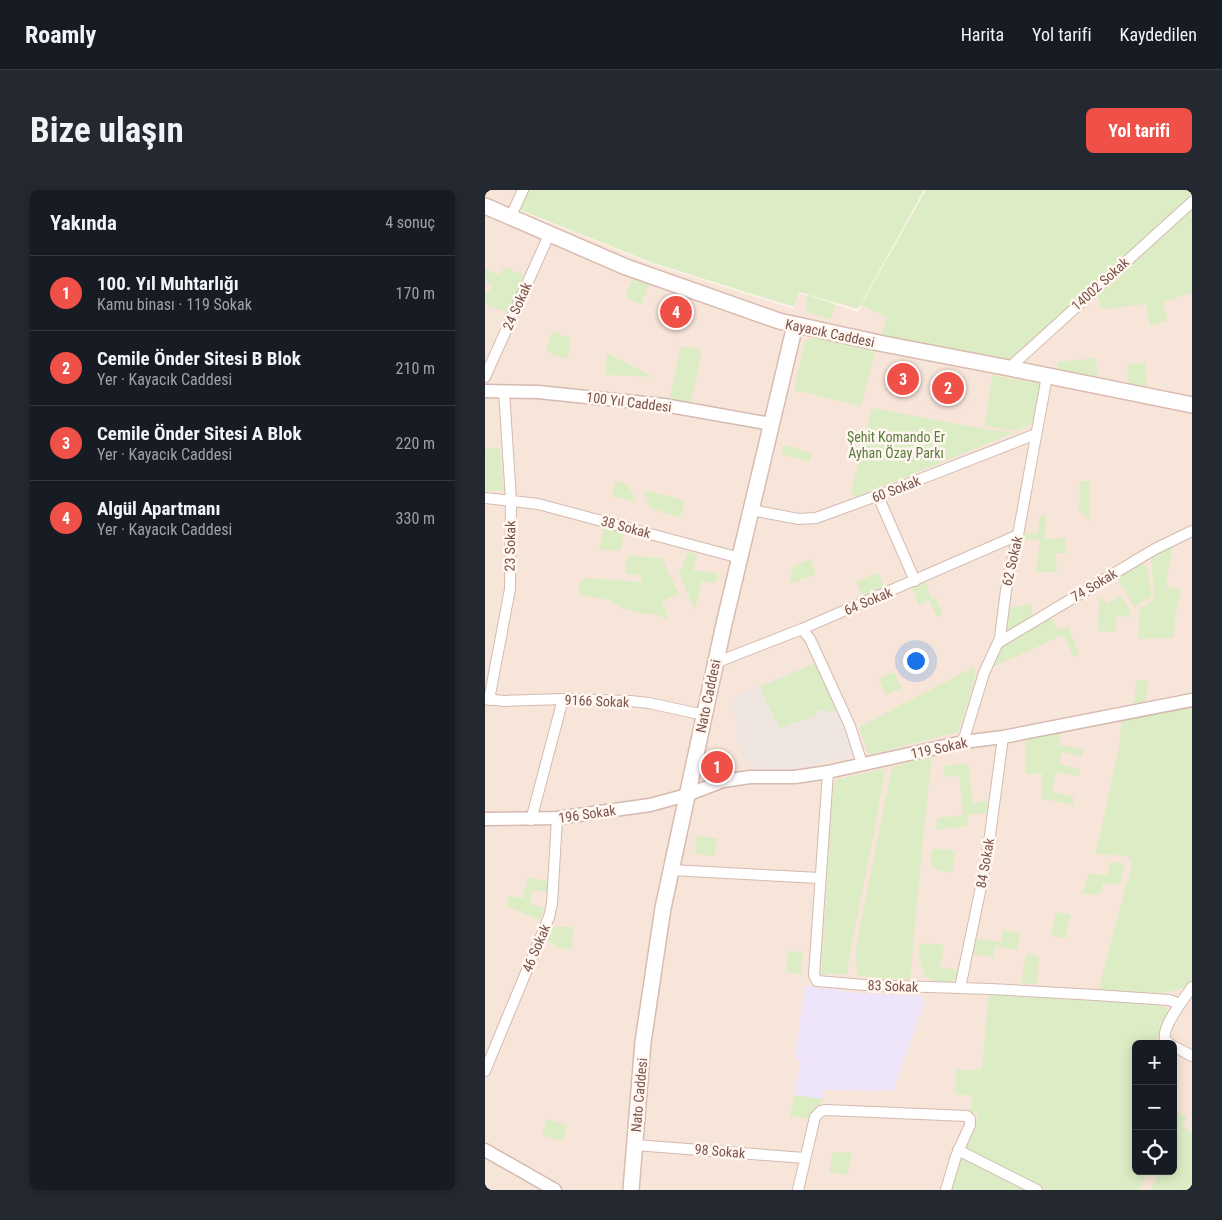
<!DOCTYPE html>
<html lang="tr">
<meta charset="utf-8">
<style>
body{margin:0;font-family:"Roboto Condensed",sans-serif;background:#242831;color:#f1f3f6}
.controls{position:absolute;right:15px;bottom:15px;display:grid;overflow:hidden;border-radius:8px;box-shadow:0 2px 12px #0003}
.controls button{width:45px;height:45px;display:grid;place-items:center;padding:0;border:0;border-bottom:1px solid #363941;background:#171b24;color:#f1f3f6;font:25px sans-serif}
.you{position:absolute;left:430px;top:470px;width:18px;height:18px;margin:-12px;border:4px solid #fff;border-radius:50%;background:#1a73e8;box-shadow:0 0 0 8px #1a73e833}
.badge{display:grid;place-items:center;width:32px;height:32px;border-radius:50%;background:#ef5047;color:#fff;font-size:16px;font-weight:700}
.pin{position:absolute;translate:-50% -50%;border:2px solid #fff;box-shadow:0 1px 5px #0006}
.list{margin:0;padding:0;list-style:none}
h2{display:flex;justify-content:space-between;align-items:center;height:65px;margin:0;padding:0 20px;font-size:21px}
h2 small{font-size:16px;font-weight:400;color:#9ea1a6}
.list li{display:grid;grid-template-columns:32px 1fr auto;gap:15px;align-items:center;box-sizing:border-box;height:75px;padding:0 20px;border-top:1px solid #363941}
.list b{display:block;font-size:19px;white-space:nowrap}
.list p{margin:0;font-size:16px;white-space:nowrap;color:#9ea1a6}
.list em{font-size:16px;font-style:normal;color:#9ea1a6}
.icon{flex:none;width:28px;height:28px;fill:none;stroke:currentColor;stroke-width:2;stroke-linecap:round;stroke-linejoin:round}
.map{position:relative;flex:none;width:707px;height:1000px;overflow:hidden;border-radius:8px}
header{display:flex;align-items:center;gap:30px;box-sizing:border-box;height:70px;padding:0 25px;background:#171b24;border-bottom:1px solid #363941}
header strong{font-size:24px}
nav{display:flex;gap:28px;margin-inline-start:auto;font-size:18px}
.intro{display:flex;align-items:center;justify-content:space-between;box-sizing:border-box;height:120px;padding:0 30px}
h1{margin:0;font-size:35px}
.button{padding:12px 22px;border-radius:8px;background:#ef5047;color:#fff;font-size:18px;font-weight:700}
main{display:flex;gap:30px;padding:0 30px}
aside{flex:1;background:#171b24;border-radius:8px;box-shadow:0 2px 12px #0003}
.map>svg:first-child{display:block}
</style>
<header>
<strong>Roamly</strong>
<nav><a>Harita</a><a>Yol tarifi</a><a>Kaydedilen</a></nav>
</header>
<div class="intro"><h1>Bize ulaşın</h1><a class="button">Yol tarifi</a></div>
<main>
<aside>
<h2>Yakında<small>4 sonuç</small></h2>
<ul class="list">
<li><span class="badge">1</span><div><b>100. Yıl Muhtarlığı</b><p>Kamu binası · 119 Sokak</p></div><em>170 m</em></li>
<li><span class="badge">2</span><div><b>Cemile Önder Sitesi B Blok</b><p>Yer · Kayacık Caddesi</p></div><em>210 m</em></li>
<li><span class="badge">3</span><div><b>Cemile Önder Sitesi A Blok</b><p>Yer · Kayacık Caddesi</p></div><em>220 m</em></li>
<li><span class="badge">4</span><div><b>Algül Apartmanı</b><p>Yer · Kayacık Caddesi</p></div><em>330 m</em></li>
</ul>
</aside>
<div class="map">
<svg width="707" height="1000" viewBox="0 0 707 1000">
<rect width="100%" height="100%" fill="#fef2e9"/>
<!-- residential -->
<path fill="#f8e5d9" fill-rule="evenodd" d="M0,0H43L33,20L167,74L309,119L314,103L373,122L441,0H707V1000H0ZM651,854H688V981H651Z"/>
<!-- industrial -->
<path fill="#efe6e2" d="M331,472L370,565L318,578L270,580L268,573L260,575L253,551V535L246,513L250,506Z"/>
<!-- education -->
<path fill="#efe5fb" d="M320,795L372,803L437,806L440,811L408,901L340,900L337,909L309,905L316,870L310,868Z"/>
<!-- green -->
<g fill="#dcedc5">
<path d="M44,0H439L373,119L314,102L309,117L168,73L35,20Z"/>
<path d="M441,0H707V5L526,168L520,170L396,146L402,128L376,115Z"/>
<path d="M707,17V102L677,113L683,130L665,136L661,114L616,120L614,110L611,104Z"/>
<path d="M19,77L39,85L23,123L0,114V101L4,102L7,94L0,91V79L15,85Z"/>
<path d="M148,88L164,94L156,114L140,107Z"/>
<path d="M323,105L350,114L346,129L322,122L320,114Z"/>
<path d="M67,141L86,148L82,169L61,161Z"/>
<path d="M326,148H335L388,158L390,163L376,216L309,200L320,151Z"/>
<path d="M196,156L217,160L206,213L185,208Z"/>
<path d="M122,163L169,187L120,185Z"/>
<path d="M611,168L613,186L611,188L573,181L572,172Z"/>
<path d="M660,173L662,197L643,193L642,174Z"/>
<path d="M507,185L556,194L549,233L531,241L500,236Z"/>
<path d="M387,218L483,236L529,243L371,307L366,302Z"/>
<path d="M298,255L327,263L325,272L296,264Z"/>
<path d="M15,258L19,301L0,300V259Z"/>
<path d="M131,291L143,295L152,313L127,306Z"/>
<path d="M595,291H605V331L594,320Z"/>
<path d="M158,300L200,311L195,328L166,318Z"/>
<path d="M555,326H561L560,349L580,348V363H571L572,382H551L555,350L538,349L540,343H553Z"/>
<path d="M119,337L139,342L135,361L114,359Z"/>
<path d="M688,354L681,396L696,399L690,427L689,448L653,449L655,418L666,412L669,408L666,366Z"/>
<path d="M203,362L212,365L208,380L233,383L231,393L217,391L210,421L194,383Z"/>
<path d="M142,366L177,368L194,404L177,411L184,431L174,425L155,423L137,418L124,410L94,405V394L99,388L155,392L157,388L155,385L140,384Z"/>
<path d="M326,369L331,384L305,394L307,377Z"/>
<path d="M655,371L663,379L666,404L665,408L654,413L650,418L631,387Z"/>
<path d="M393,383L399,397L377,406L371,392Z"/>
<path d="M440,391L447,408L450,407L458,424L452,427L444,410L434,415L427,397Z"/>
<path d="M636,406L645,420L646,427L632,426L630,442L613,441L614,408H617L622,414Z"/>
<path d="M547,414V428L521,441V418Z"/>
<path d="M566,426L573,440L583,436L594,464L588,467L578,445L508,477L515,456Z"/>
<path d="M331,473L351,520L342,523L340,519L332,521L333,525L305,534L295,539L274,497Z"/>
<path d="M489,477L490,489L473,542L384,565L374,537Z"/>
<path d="M409,482L417,498L401,505L394,489Z"/>
<path d="M651,490L663,491L661,512L649,514Z"/>
<path d="M707,518V789C705,792 703,796 699,797C681,807 633,805 614,798L647,674L646,669L642,666L611,664L635,552L636,531L655,525Z"/>
<path d="M576,541L575,557L578,555L598,560L597,567L577,562L574,574L595,579L594,586L572,582L567,602L589,607L588,615L557,609V583L541,584L540,547Z"/>
<path d="M447,566L437,658L425,790L372,786L371,757L407,577Z"/>
<path d="M483,573L488,613L502,611V623L482,625L483,636L451,640L452,628L478,625L474,586L458,587L459,576Z"/>
<path d="M400,579C390,648 372,715 362,784H336L348,596L353,589Z"/>
<path d="M212,646L233,648L229,666L210,664Z"/>
<path d="M447,659L471,660L467,683C448,680 443,680 447,659Z"/>
<path d="M625,672L636,673L640,675L635,695L618,693L615,704H598L603,684L620,685L623,683Z"/>
<path d="M43,688L62,691V702L47,700L45,714L59,718L55,730L21,716L24,706L38,708Z"/>
<path d="M571,722L586,725L580,749L566,745Z"/>
<path d="M66,737H88L87,760L75,758L61,750Z"/>
<path d="M518,740L535,743L532,760L510,756L508,767L487,764L490,748L516,752Z"/>
<path d="M435,753L459,755L455,777L475,780C470,797 453,793 440,787L434,769Z"/>
<path d="M303,761L318,762L316,784L301,782Z"/>
<path d="M541,765L554,766L552,794L536,793Z"/>
<path d="M504,802L667,813L682,818L685,827L670,851L672,854H651V981H664L656,997L653,1000H561L480,961L478,956L494,924L484,922L488,906L470,904L471,880L497,879Z"/>
<path d="M309,905L337,909L335,916L329,918L326,929L305,926Z"/>
<path d="M688,922H692L702,927L697,937L707,942V1000H669L665,999L675,981H688Z"/>
<path d="M62,929L82,936L77,951L57,945Z"/>
<path d="M348,962L367,963L362,985L344,982Z"/>
<path d="M476,965L548,1000H466Z"/>
</g>
<g fill="none" stroke-linecap="round" stroke-linejoin="round">
<defs>
<g id="minor">
<path d="M25,28L38,0"/>
<path d="M524,178L707,12"/>
<path d="M0,187L64,45"/>
<path d="M393,306L430,391"/>
<path d="M0,308L53,314L255,368"/>
<path d="M266,320L314,329L331,328L405,301L551,244"/>
<path d="M317,439L325,449L365,536L377,574"/>
<path d="M513,453L670,359L707,341"/>
<path d="M230,473L317,439L533,345"/>
<path d="M0,509L19,511L78,509L145,511L164,513L219,525"/>
<path d="M4,510L25,399L26,310L19,201"/>
<path d="M478,552L499,483L515,448L521,400L533,345L562,186"/>
<path d="M343,582L329,785L332,791L380,795L506,799L611,805L684,810L695,814"/>
<path d="M46,630L78,509"/>
<path d="M186,680L335,688"/>
<path d="M475,798L502,668L518,547"/>
<path d="M685,854L680,850C676,837 699,809 707,797"/>
<path d="M688,856L707,866"/>
<path d="M0,881L64,727L67,714L72,628"/>
<path d="M150,955L320,968"/>
<path d="M473,960L552,1000"/>
<path d="M313,1000L330,927L336,921L341,920L482,926L485,929V935L471,966L461,1000"/>
</g>
<g id="tertiary">
<path d="M0,201L53,202L179,215L286,234"/>
<path d="M0,629L72,628L165,615L202,605L238,591L265,587H310L343,582L478,552L518,547L707,510"/>
<path d="M0,960L70,1000"/>
</g>
<g id="secondary">
<path d="M0,16L141,77L294,131L399,154L524,178L707,215"/>
<path d="M146,1000L158,852L178,718L239,434L310,135"/>
</g>
</defs>
<!-- minor casing -->
<use href="#minor" stroke="#d4bab0" stroke-width="12"/>
<!-- tertiary casing -->
<use href="#tertiary" stroke="#d4bab0" stroke-width="15"/>
<!-- secondary casing -->
<use href="#secondary" stroke="#d9bbaf" stroke-width="18"/>
<!-- minor -->
<use href="#minor" stroke="#fff" stroke-width="10"/>
<!-- tertiary -->
<use href="#tertiary" stroke="#fff" stroke-width="12"/>
<!-- secondary -->
<use href="#secondary" stroke="#fff" stroke-width="15"/>
</g>
<g text-anchor="middle" stroke-width="5" stroke-linejoin="round" paint-order="stroke">
<!-- street labels -->
<g font-size="14" fill="#7b534a" stroke="#fff7f0">
<text transform="translate(615 94) rotate(-42)" y="5">14002 Sokak</text>
<text transform="translate(32 116) rotate(-66)" y="5">24 Sokak</text>
<text transform="translate(345 143) rotate(12)" y="5">Kayacık Caddesi</text>
<text transform="translate(144 212) rotate(7)" y="5">100 Yıl Caddesi</text>
<text transform="translate(411 299) rotate(-21)" y="5">60 Sokak</text>
<text transform="translate(141 337) rotate(15)" y="5">38 Sokak</text>
<text transform="translate(25 356) rotate(-89)" y="5">23 Sokak</text>
<text transform="translate(527 371) rotate(-77)" y="5">62 Sokak</text>
<text transform="translate(609 395) rotate(-31)" y="5">74 Sokak</text>
<text transform="translate(383 411) rotate(-23)" y="5">64 Sokak</text>
<text transform="translate(223 506) rotate(-78)" y="5">Nato Caddesi</text>
<text transform="translate(112 511) rotate(2)" y="5">9166 Sokak</text>
<text transform="translate(454 558) rotate(-12)" y="5">119 Sokak</text>
<text transform="translate(102 624) rotate(-8)" y="5">196 Sokak</text>
<text transform="translate(500 673) rotate(-80)" y="5">84 Sokak</text>
<text transform="translate(51 758) rotate(-67)" y="5">46 Sokak</text>
<text transform="translate(408 796) rotate(2)" y="5">83 Sokak</text>
<text transform="translate(154 905) rotate(-85)" y="5">Nato Caddesi</text>
<text transform="translate(235 961) rotate(5)" y="5">98 Sokak</text>
</g>
<!-- park labels -->
<g font-size="14" fill="#5a7b3e" stroke="#fff7f0">
<text x="411" y="252">Şehit Komando Er<tspan x="411" dy="16">Ayhan Özay Parkı</tspan></text>
</g>
</g>
</svg>
<div class="controls">
<button>+</button>
<button>−</button>
<button><svg class="icon" aria-label="locate" viewBox="0 0 24 24"><circle cx="12" cy="12" r="6"/><path d="M12 2v4M12 18v4M2 12h4M18 12h4"/></svg></button>
</div>
<div class="you"></div>
<div class="pin badge" style="left:232px;top:577px">1</div>
<div class="pin badge" style="left:463px;top:198px">2</div>
<div class="pin badge" style="left:418px;top:189px">3</div>
<div class="pin badge" style="left:191px;top:122px">4</div>
</div>
</main>
